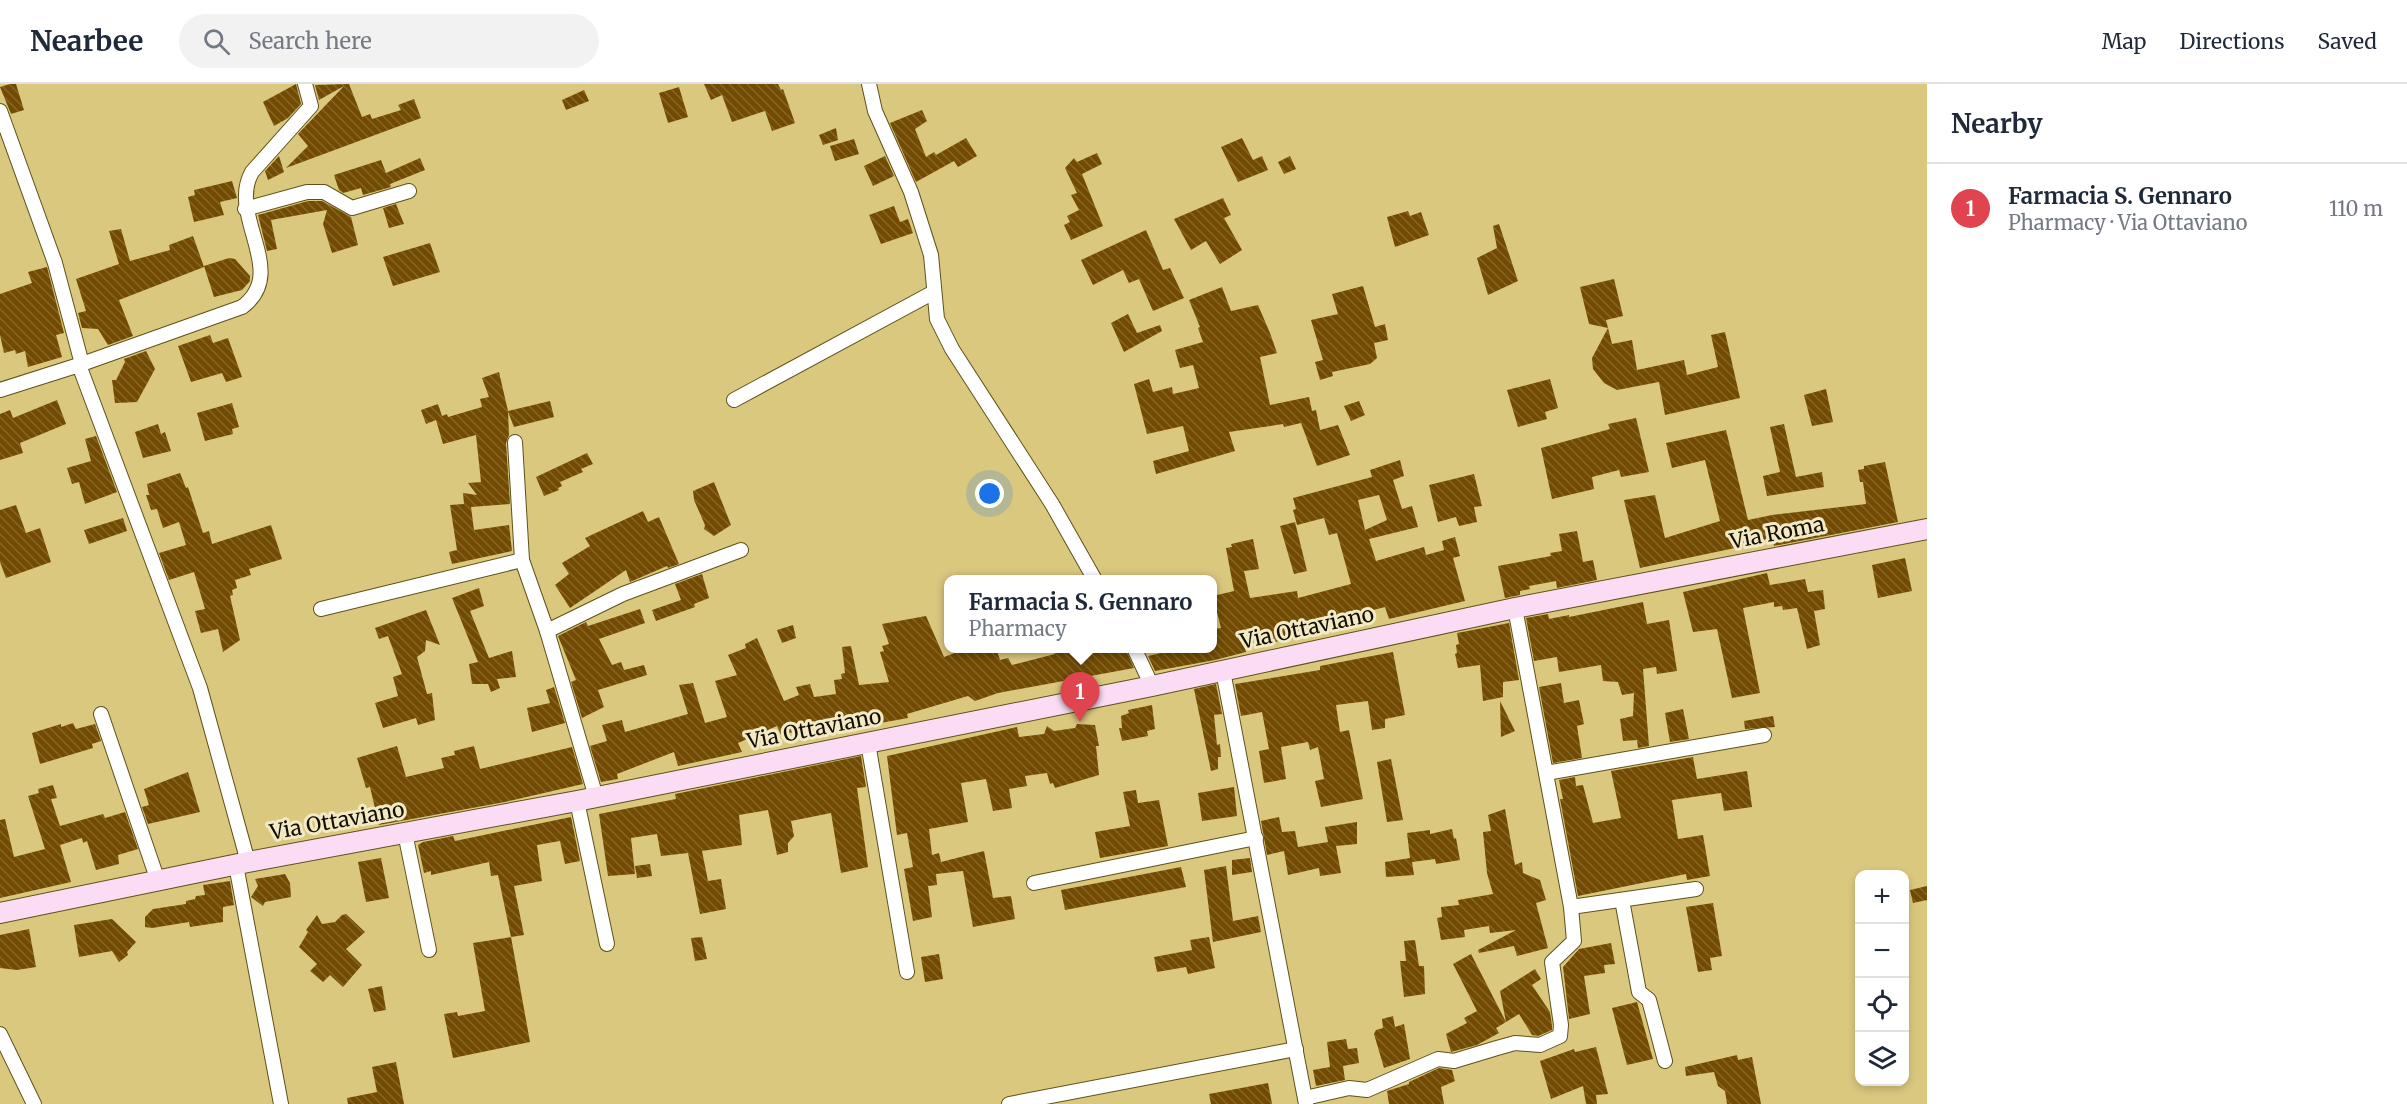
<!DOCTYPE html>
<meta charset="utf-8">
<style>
body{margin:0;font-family:Merriweather,serif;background:#f2f2f3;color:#1f2937}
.controls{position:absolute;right:18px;bottom:18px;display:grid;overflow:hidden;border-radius:12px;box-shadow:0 3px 9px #0003}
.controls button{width:54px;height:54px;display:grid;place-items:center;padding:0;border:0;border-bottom:2px solid #e0e1e3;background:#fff;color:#1f2937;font:30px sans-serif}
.you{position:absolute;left:990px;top:410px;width:21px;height:21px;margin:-15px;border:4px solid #fff;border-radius:50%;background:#1a73e8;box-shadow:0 0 0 9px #1a73e833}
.badge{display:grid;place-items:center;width:39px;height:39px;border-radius:50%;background:#1a73e8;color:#fff;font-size:20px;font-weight:700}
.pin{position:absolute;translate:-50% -50px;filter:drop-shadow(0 2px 3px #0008)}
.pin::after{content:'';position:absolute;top:32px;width:21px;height:18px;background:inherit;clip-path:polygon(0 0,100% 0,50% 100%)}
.popup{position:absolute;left:944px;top:491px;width:273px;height:78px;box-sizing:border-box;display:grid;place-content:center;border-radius:12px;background:#fff;filter:drop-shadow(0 2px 4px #0005);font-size:20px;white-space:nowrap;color:#747a83}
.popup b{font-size:22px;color:#1f2937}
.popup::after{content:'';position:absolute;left:50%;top:100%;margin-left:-12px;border:12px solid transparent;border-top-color:#fff}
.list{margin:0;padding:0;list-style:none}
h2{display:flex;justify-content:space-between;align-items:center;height:78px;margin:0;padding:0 24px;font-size:26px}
h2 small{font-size:20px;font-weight:400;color:#747a83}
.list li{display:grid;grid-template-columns:39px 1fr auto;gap:18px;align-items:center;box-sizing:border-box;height:90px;padding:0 24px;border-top:2px solid #e0e1e3}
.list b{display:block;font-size:22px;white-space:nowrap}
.list p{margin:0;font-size:20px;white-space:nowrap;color:#747a83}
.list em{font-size:20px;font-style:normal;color:#747a83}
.icon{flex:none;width:33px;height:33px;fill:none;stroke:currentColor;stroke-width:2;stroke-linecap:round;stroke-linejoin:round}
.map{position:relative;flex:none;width:1927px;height:1020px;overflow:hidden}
header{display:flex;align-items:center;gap:36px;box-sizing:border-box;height:84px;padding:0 30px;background:#fff;border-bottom:2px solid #e0e1e3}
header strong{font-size:28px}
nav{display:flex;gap:33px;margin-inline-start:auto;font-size:21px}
.search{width:420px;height:54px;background:#f2f2f3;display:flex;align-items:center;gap:15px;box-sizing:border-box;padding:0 21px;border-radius:33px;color:#747a83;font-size:22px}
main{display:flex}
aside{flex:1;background:#fff}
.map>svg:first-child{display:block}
</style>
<header>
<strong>Nearbee</strong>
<div class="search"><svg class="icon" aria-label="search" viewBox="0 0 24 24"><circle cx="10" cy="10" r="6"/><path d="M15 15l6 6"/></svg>Search here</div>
<nav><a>Map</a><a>Directions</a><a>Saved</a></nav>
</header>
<main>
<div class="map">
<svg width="1927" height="1020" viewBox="0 0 1927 1020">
<defs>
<pattern id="building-back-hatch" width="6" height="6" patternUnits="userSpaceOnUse" patternTransform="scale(1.5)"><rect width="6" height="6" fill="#724b00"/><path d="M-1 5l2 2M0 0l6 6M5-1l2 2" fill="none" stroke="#84662c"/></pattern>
</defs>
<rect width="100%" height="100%" fill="#dbc87f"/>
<!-- building -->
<g fill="url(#building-back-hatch)" fill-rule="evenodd">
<path d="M10,0H16L24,26L11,30L0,3Z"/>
<path d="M296,0L301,20L288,34L274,42L263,18Z"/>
<path d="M349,0L362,33L370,30L372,35L401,26L398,21L414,15L421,34L286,84L308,62L298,50L344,2L319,16L315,1Z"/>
<path d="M704,0H778L781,6L783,5L795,39L772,47L765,27L732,38L722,11L711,16Z"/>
<path d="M679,3L688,33L668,39L659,9Z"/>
<path d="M584,6L589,17L566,26L562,16Z"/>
<path d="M922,26L927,37L915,45L926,73L934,68L936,71L966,54L977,72L958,83L954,77L916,98L890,39Z"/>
<path d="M836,44L838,56L823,61L819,51Z"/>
<path d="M1242,54L1253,76L1262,72L1268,86L1238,98L1221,63Z"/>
<path d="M854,55L859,70L835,77L830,62Z"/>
<path d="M1097,69L1102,80L1082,90L1103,142L1071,156L1064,141L1070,138L1067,132L1079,126L1071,111L1077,109L1065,84L1074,74L1077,78Z"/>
<path d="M279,72L284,88L268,96L265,87Z"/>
<path d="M885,72L894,92L873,102L864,82Z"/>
<path d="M1290,72L1296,85L1284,90L1278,78Z"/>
<path d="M420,74L425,86L390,100L391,103L363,111L361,104L343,109L339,106L334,91L381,76L386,89Z"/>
<path d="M232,97L237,114L220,118L224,131L194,138L188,113L195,111L194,106Z"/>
<path d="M1223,114L1231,131L1224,134L1242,166L1220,180L1206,157L1191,166L1174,135Z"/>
<path d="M308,117H322L351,133L358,161L332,169L323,140L327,126L271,136L277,165L267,167L258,131Z"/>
<path d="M396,120L404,140L389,144L383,124Z"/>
<path d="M894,122L900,138L908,135L913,149L881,160L869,131Z"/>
<path d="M1408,127L1410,132L1421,128L1429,151L1395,163L1387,133Z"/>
<path d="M1499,140L1518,197L1488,211L1477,174L1497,164L1493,142Z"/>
<path d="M121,145L130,177L170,166L169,161L193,152L204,183L119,216L133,252L108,261L98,245L82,244L78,229L86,227L76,195L119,180L109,147Z"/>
<path d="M1146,146L1163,186L1170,184L1184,214L1153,227L1139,195L1129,199L1123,186L1093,201L1081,176Z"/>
<path d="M430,159L440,188L393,202L383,173Z"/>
<path d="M229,174L235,175L250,192V197L242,206L214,213L204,182Z"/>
<path d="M47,183L64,249L56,251L62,273L28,283L25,267L16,270L15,266L4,269L0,251V210L32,199L28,188Z"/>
<path d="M1614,195L1623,232L1606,236L1612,260L1632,256L1637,286L1684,276L1687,291L1718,283L1711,251L1725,248L1740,314L1665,331L1659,298L1617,306L1604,299L1593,285L1592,274L1608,244L1589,240L1580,203Z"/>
<path d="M1363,202L1375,243L1385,240L1388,256L1374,259L1377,274L1370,280L1332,288L1333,292L1320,296L1315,278L1323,276L1311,236L1338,230L1332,210Z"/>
<path d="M1222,203L1231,227L1258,221L1270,249L1277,269L1260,273L1270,321L1309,313L1312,327L1316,326L1320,346L1338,341L1350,371L1317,382L1301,339L1284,343L1283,340L1229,348L1235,367L1156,390L1153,377L1189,367L1183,342L1147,350L1134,300L1149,295L1153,308L1172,303L1173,310L1199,304L1193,281L1180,284L1175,266L1203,258L1198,244L1200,243L1189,216Z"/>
<path d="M1128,230L1137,249L1160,241L1162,247L1124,268L1111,239Z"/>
<path d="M210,251L213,259L228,254L242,293L226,298L222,289L191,298L178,262Z"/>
<path d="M146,267L155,285L137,318L115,319L112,296H116L125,278L124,275Z"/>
<path d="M499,288L508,327L550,317L554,333L514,343L508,328L509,351L506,359L510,420L471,423L474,446L509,441L512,467L452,480L449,468L457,466L450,421L464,420L463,409L477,411L468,399L481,398L476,351L443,360L436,336L426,340L421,326L438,320L442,332L447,330L448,333L482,323L480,315L489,313L482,294Z"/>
<path d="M1550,295L1558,324L1545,328L1547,335L1518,343L1507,306Z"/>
<path d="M1826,305L1833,338L1812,342L1804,311Z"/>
<path d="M57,316L66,340L20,359L23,369L0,376V330L10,326L13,334Z"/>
<path d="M1359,317L1365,331L1351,337L1344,322Z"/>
<path d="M232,319L239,343L232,345L233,350L205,357L197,329Z"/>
<path d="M1636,334L1649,388L1621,393L1619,386L1592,393L1594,405L1552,415L1541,364L1610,345L1608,340Z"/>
<path d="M158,340L161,350L165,348L171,367L143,374L135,348Z"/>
<path d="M1784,340L1796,393L1822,388L1824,403L1767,412L1763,392L1780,388L1770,343Z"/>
<path d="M1726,346L1748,436L1772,431L1866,420L1863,398H1860L1858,386L1864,385V382L1885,378L1898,438L1774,462L1773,456L1640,484L1624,416L1655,411L1665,454L1720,437L1705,376L1672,384L1666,359Z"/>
<path d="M96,352L117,408L85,420L79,398L72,400L67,384L91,377L85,355Z"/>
<path d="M587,369L593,380L581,385L583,388L560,398L562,402L558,404L559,406L544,412L536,393Z"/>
<path d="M1400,376L1404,392L1393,396L1402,425L1412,422L1418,443L1369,455L1376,477L1424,463L1426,471L1444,466L1442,457L1455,453L1460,472L1453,474L1465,517L1389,535L1385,523L1319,540L1321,549L1245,564L1246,568L1215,576L1155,587L1148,572L1161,569V564H1212V545L1221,544L1213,512L1234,507L1226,464L1232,463L1231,460L1253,455L1259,485L1244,487L1250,514L1297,507L1298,514L1351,500L1337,449L1329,451L1324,434L1297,441L1293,426L1296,425L1293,414L1372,393L1370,386ZM1379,411L1387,436L1365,446L1358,416Z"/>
<path d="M180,389L186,404L188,403L203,449L209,447L212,460L271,441L282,475L249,485L251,491L235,496L237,504L232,506L233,511L230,512L240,556L223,568L218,545L201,549L195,527L205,525L194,488L169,496L159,469L186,461L179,438L163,444L157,425L151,426L146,411H149L147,400Z"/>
<path d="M1474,390L1482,422L1474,423L1477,438L1459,442L1456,433L1438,438L1429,401Z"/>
<path d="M714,398L731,441L714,452L704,445L705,441L694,416L693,407Z"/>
<path d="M16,421L26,449L40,444L51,478L6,494L0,478V426Z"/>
<path d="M643,427L648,438L659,433L679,480L668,484L667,482L630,498L626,486L570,524L555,501L569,490L562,479L590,462L585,454Z"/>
<path d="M123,434L127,447L89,460L84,446Z"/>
<path d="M1295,438L1307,487L1294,490L1280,442Z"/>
<path d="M1577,447L1583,478L1593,476L1597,496L1557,504L1556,497L1529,502L1530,505L1520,507V511L1505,514L1498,482L1551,472L1550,469L1562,467L1559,450Z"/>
<path d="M1905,474L1912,507L1878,514L1872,481Z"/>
<path d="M1767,489L1770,501L1805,495L1808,508L1823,506L1825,525L1814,527L1820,561L1807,565L1797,524L1783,526L1782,522L1774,523V518L1743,524L1760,609L1732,614L1717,545L1693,548L1683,508Z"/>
<path d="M702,490L709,514L694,520L695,523L656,537L652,526L681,516L675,500Z"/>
<path d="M479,504L484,522L470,527L489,574L512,567L516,593L497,595L500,604L491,608L488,600H472L469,580L478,578L452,514Z"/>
<path d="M1643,518L1647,540L1669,536L1677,587L1657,590L1656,583L1643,585L1649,662L1638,664L1637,656L1623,657L1620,635L1633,632L1634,609L1622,611L1618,598L1603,597L1601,581L1559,588L1557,573L1534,577L1526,534L1548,530L1549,535L1569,531V533Z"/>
<path d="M640,525L645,539L599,555L612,581L621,578L624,586L644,581L647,591L598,606L604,623L582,634L571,598L576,596L558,552L586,538L588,542Z"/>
<path d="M426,526L440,561L426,556L425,567L417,573L427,610L432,609L435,636L418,641L416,634L383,644L375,619L398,612L393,593L402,590L388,552L379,555L375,544Z"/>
<path d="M926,532L944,573L968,564H996L1000,576L1008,574L1012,581L1055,570L1053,564H1125L1134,584L998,609L975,617L968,612L907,630L908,634L808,652L806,645L781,651L777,642L738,659L742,668L678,682L674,668L617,690L618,695L601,698L590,662L607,657L602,641L622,636L625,648L688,630L679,601L693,599L705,639L727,633L715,597L737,591L728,571L746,564L745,560L757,554L784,617L799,611L796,603L810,600L814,613L836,610L834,596L842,595L841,590L845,589L842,563L851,562L859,601L889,598L880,568L884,567L882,562L889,560L882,540Z"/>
<path d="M1509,539L1519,596L1503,598V613L1483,617L1480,581L1458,584L1455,570L1457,569L1456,561L1459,560L1457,549Z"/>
<path d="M793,541L796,554L782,559L777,546Z"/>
<path d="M1393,568L1405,631L1385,635V644L1372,646L1368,617L1336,621L1340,648L1349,646L1363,715L1321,723L1315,697L1324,695L1318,663L1310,666L1308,658L1281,663L1286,695L1264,699L1259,667L1269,665L1262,628L1241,632L1235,600L1320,586V582Z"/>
<path d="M1561,599L1564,619L1579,616L1584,640L1577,642L1582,674L1553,679L1539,603Z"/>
<path d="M1216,600L1222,630L1214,631L1217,661L1220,660L1221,673H1218V685L1211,687L1194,605Z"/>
<path d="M554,603L565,639L532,648L527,624L550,619L546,606Z"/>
<path d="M1500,617L1515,647L1501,653Z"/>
<path d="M1152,621L1155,645L1147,647L1148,652L1122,657L1119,644H1122L1121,632L1129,629L1128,626Z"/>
<path d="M1683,625L1689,655L1670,658L1665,629Z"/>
<path d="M1773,632L1775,643L1745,645L1744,637Z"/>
<path d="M73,639L76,645L95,640L101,657L92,660L93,664L40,680L32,649L61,640V643Z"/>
<path d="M1077,640L1095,641L1099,662H1096L1099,691L1055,704L1053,699L1050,700L1047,689L1025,692L1027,702L1009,705L1012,724L993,727L986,695L961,699L968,738L929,745L932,771L939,769L941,778L984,767L993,814L1011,812L1015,835L973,843L963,787L936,790L937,801L928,802L932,833L913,837L904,785L913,783L907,749L897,751L887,672L1017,643L1019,653L1044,650L1047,642L1054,647L1075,644Z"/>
<path d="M397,662L406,693L444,684L441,674L455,671L454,667L474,662L480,685L572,663L583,700L505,718L379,741L370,703L366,704L357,674Z"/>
<path d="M861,672L866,703L857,704L868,783L841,789L831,729L791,737L794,752L788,759V768L777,771L768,726L739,731L742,761L702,767L708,797L721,795L726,825L700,830L688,769L661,772L657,750L631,754L635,790L608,792L599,730L676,715L675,710Z"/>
<path d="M1693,673L1697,695L1747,687L1752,723L1724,727L1721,709L1672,716L1678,755L1703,751L1710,792L1687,796L1686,790L1578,812L1560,715H1563L1559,696L1575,693L1576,702L1583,701L1593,739L1621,734L1611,687Z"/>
<path d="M1391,675L1403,736L1387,738L1377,678Z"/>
<path d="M188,688L200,728L148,740L142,723L149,721L144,705Z"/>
<path d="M53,701L57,714L51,715L60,742L103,730L105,734L125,728L138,765L118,771L119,780L96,786L87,757L83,759L82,754L60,761L71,798L0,814V736L5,735L14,773L45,765L28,712L39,709L38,705Z"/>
<path d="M1234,703L1237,732L1202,737L1198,709Z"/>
<path d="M1136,706L1138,719L1159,716L1168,762L1100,774L1095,748L1130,742L1123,708Z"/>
<path d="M1505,725L1515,781L1522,778L1523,789L1540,796L1546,816L1536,819L1548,864L1517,872L1514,862L1479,869L1478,866L1516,846L1490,849L1489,842L1464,846L1465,853L1441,856L1437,834L1442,833L1441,823L1459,821L1458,816L1493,810L1487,789L1483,748L1491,747L1488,731Z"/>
<path d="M571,733L580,777L565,780L560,757L537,761L542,797L514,802L524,851L511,853L498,791L491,792L489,778L431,791V787L424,789L418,761L423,758L453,752L455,757Z"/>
<path d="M1279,733L1282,748L1295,747L1298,763L1328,758L1325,743L1357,738V760L1336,762L1341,789L1320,792L1319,784L1288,791L1284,767L1267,771L1261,737Z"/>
<path d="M1452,745L1454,755L1456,754L1460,776L1436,780L1435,775L1412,778L1414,791L1386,793L1385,778L1410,774L1407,749L1430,746V750Z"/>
<path d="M381,774L389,814L366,818L358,778Z"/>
<path d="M1250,774L1252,788L1232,791V776Z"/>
<path d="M650,780L652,792L637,794L635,782Z"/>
<path d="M1226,782L1233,837L1258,832L1261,848L1213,858L1204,786Z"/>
<path d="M1181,783L1186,803L1065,826L1061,806Z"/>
<path d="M285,790L290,799L291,813L265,818L263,822L251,813L258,802L255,795Z"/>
<path d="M230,797L234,821L223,823V838L190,843L189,838L152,844L145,843V833L153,825L186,820V817L195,815L196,812L205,811L203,801Z"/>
<path d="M1927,802V816L1913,819L1910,806Z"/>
<path d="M1713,819L1722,872L1710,874L1712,886L1698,888L1686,823Z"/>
<path d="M346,830L365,848L346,865L362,881L343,903L330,891L323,898L310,887L317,880L299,863L308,848L306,846L317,831L322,840L335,838L342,831Z"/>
<path d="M112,835L136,858L127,868L128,871L119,878L112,867L79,873L74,841Z"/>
<path d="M29,845L36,883L17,886L0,884V851Z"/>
<path d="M511,853L530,958L453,974L444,930L457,928L458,932L485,927L473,859Z"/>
<path d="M702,853L707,875L695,877L691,854Z"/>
<path d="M1209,853L1215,884L1188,890L1186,883L1157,888L1154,873L1192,866L1190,856Z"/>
<path d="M1415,856L1419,882H1424L1425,910L1404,913L1400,877H1406L1404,857Z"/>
<path d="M1611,859L1615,880L1604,881L1605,889L1584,892L1590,930L1569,935L1563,883L1579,865Z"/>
<path d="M939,870L943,895L925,898L921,873Z"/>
<path d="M1471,870L1506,938L1496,944L1499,949L1477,961L1451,968L1446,950L1467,939L1464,934L1477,927L1453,880Z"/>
<path d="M1535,885L1541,895L1532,901L1550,928L1552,941V946L1538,952L1532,951L1519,930L1506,938L1500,907Z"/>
<path d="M382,902L386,926L374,928L368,905Z"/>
<path d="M1637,918L1653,975L1627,981L1612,924Z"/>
<path d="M1393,932L1395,943L1404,940L1410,975L1384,984L1374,950L1376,946L1383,944L1382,935Z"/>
<path d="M1346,955L1348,965L1357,964L1359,979L1343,982L1345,996L1316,1002L1313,986L1330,983L1327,958Z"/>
<path d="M1596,963L1608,1010L1596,1011L1597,1020H1586L1583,1002L1551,1015L1540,977L1574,965L1575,968Z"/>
<path d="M1737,971L1738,976L1752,973L1761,1020H1727L1725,1007L1718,1002L1714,988L1686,992L1685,983Z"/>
<path d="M396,978L404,1020H348L347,1014L377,1008L372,983Z"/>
<path d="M1439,984L1452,986L1455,997L1441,1003L1444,1020H1389L1387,1007L1409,1000V998Z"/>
<path d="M1268,999L1272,1020H1211L1209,1010Z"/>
</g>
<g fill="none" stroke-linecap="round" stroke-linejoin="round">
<defs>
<g id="street">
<path d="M869,0L875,27L911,108L931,171L937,235L952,265L1052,420L1095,496"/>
<path d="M0,27L55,179L82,280"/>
<path d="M245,125L307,108H324L352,124L409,107"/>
<path d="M79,281L242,223C290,188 227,132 252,88L311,22L305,0"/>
<path d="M0,306L79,281L200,604L248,778"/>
<path d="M734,316L934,208"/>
<path d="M515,358L522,476L547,547L623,510L741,466"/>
<path d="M321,525L522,476"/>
<path d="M547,547L596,713"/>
<path d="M1134,564L1152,602"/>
<path d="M1223,587L1306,1020"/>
<path d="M101,630L158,797"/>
<path d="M868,659L907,888"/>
<path d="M1546,689L1764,651"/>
<path d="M577,717L607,860"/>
<path d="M405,749L429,866"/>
<path d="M236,781L281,1020"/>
<path d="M1034,799L1256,754"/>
<path d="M1622,816L1639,908L1649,916L1665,977"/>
<path d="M1571,823L1696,805"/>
<path d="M0,950L34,1020"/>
<path d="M1305,1014L1349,1004L1367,1006L1438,975L1454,977L1497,964L1515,959L1540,961L1560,952L1561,941L1552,878L1574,857L1571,823L1515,524"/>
<path d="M1009,1020L1296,965"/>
</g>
<path id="secondary" d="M0,829L248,778L577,717L1152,602L1515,524L1927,445"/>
</defs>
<!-- street casing -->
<use href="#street" stroke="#5f511a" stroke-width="16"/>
<!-- secondary casing -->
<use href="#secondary" stroke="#5f511a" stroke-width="22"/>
<!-- street -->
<use href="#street" stroke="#fff" stroke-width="14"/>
<!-- secondary -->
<use href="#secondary" stroke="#faddf4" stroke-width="20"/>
</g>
<g text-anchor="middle" stroke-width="6" stroke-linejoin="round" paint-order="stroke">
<!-- street labels -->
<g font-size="21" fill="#140e00" stroke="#f2e9c5">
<text transform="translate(1777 449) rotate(-11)" y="7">Via Roma</text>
<text transform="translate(1307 544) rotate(-12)" y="7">Via Ottaviano</text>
<text transform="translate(814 645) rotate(-11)" y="7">Via Ottaviano</text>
<text transform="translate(337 737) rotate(-10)" y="7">Via Ottaviano</text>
</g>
</g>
</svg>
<div class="controls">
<button>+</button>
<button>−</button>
<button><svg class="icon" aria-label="locate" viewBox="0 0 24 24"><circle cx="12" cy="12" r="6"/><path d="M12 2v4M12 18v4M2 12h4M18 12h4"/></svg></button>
<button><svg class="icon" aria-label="layers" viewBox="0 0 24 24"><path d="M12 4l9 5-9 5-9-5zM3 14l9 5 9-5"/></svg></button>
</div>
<div class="you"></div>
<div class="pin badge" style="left:1080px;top:638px;background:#e0444e">1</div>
<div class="popup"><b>Farmacia S. Gennaro</b>Pharmacy</div>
</div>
<aside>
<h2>Nearby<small></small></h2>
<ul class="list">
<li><span class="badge" style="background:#e0444e">1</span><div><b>Farmacia S. Gennaro</b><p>Pharmacy · Via Ottaviano</p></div><em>110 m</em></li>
</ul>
</aside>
</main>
